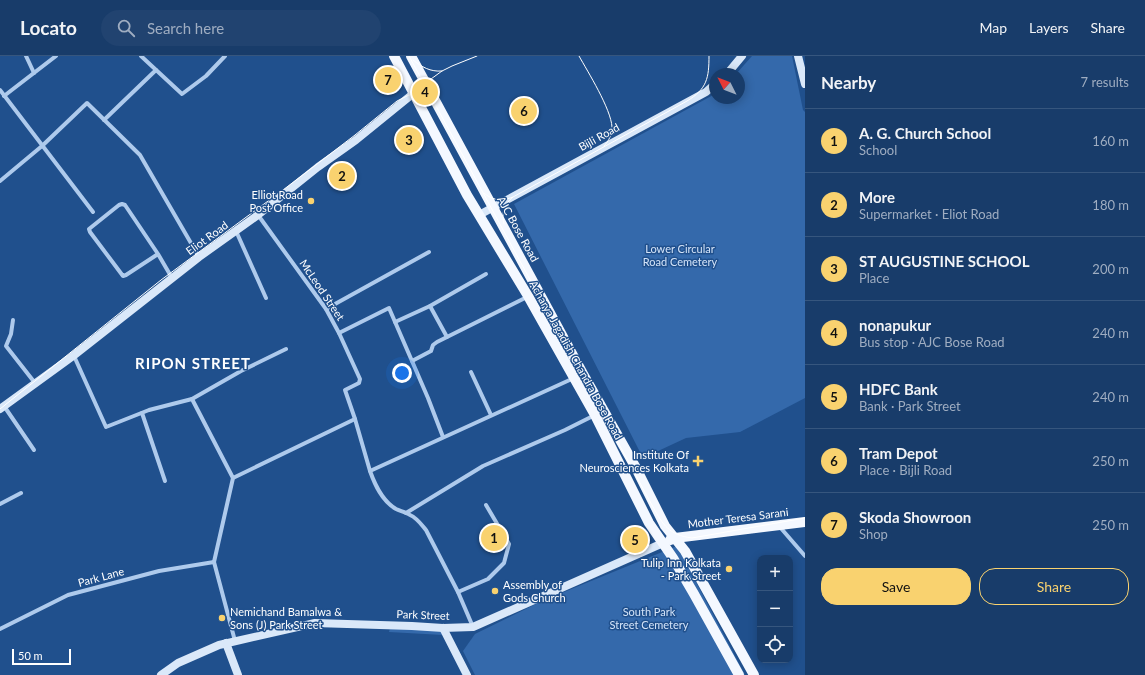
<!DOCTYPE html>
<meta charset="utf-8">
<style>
body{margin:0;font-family:Lato,sans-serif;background:#214370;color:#f1f3f6}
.controls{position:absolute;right:12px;bottom:12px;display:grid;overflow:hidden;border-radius:8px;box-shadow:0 2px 10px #0003}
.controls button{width:36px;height:36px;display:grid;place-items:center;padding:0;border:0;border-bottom:1px solid #36567e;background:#183c6a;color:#f1f3f6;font:20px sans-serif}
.compass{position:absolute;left:709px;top:12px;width:36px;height:36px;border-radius:50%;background:#183c6a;box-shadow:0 2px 10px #0003;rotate:312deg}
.scale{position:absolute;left:12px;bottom:10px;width:59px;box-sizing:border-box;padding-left:4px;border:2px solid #fff;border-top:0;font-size:11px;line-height:14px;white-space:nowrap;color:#fff;-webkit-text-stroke:3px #20508d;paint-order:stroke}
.you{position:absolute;left:402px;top:317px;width:14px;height:14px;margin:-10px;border:3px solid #fff;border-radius:50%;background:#1a73e8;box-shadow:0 0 0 6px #1a73e833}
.badge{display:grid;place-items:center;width:26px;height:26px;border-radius:50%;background:#f9d26f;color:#111;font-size:13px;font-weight:700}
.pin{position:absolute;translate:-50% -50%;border:2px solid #fff;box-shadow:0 1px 4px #0006}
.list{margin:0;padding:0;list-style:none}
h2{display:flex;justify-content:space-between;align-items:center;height:52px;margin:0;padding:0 16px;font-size:17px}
h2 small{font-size:13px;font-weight:400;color:#9fadc1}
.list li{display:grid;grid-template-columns:26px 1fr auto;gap:12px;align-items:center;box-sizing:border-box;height:64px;padding:0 16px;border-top:1px solid #36567e}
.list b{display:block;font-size:15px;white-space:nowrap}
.list p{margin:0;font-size:13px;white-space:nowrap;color:#9fadc1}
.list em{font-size:13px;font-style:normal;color:#9fadc1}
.actions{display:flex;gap:8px;padding:12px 16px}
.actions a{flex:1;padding:9px 0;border:1px solid #f9d26f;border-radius:16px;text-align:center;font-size:14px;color:#f9d26f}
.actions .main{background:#f9d26f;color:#111}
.icon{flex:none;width:22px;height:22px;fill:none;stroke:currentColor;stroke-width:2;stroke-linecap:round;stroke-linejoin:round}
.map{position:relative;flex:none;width:805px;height:619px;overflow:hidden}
header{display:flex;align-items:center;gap:24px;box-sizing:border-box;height:56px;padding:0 20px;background:#183c6a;border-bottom:1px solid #36567e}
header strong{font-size:19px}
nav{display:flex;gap:22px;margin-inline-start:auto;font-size:14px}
.search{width:280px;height:36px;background:#214370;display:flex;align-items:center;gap:10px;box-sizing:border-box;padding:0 14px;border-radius:22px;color:#9fadc1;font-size:15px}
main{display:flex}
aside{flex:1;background:#183c6a}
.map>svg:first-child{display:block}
</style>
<header>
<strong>Locato</strong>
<div class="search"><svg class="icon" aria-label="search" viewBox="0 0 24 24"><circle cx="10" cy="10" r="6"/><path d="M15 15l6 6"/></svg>Search here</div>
<nav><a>Map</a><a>Layers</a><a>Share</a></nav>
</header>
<main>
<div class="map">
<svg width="805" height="619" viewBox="0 0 805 619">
<rect width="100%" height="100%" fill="#20508d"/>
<!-- green -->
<g fill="#3469ab">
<path d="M752,0H792L803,54L805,56V342L740,376L686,382L643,402L514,148L715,38V42H739V18H736Z"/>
<path d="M677,490L745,619H475L463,595L475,578L542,545Z"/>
<path d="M390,572L441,574L443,579L389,576Z"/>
</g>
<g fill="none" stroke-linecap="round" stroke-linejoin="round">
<!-- street -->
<g stroke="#aecaec" stroke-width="4">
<path d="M26,0L34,17"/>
<path d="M141,0L182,38L206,20L225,0"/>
<path d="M0,34L93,156"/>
<path d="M4,40L56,0"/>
<path d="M104,64L156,14"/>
<path d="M0,125L42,90L87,47L140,99L199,201"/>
<path d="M258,159L326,253L339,277L389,252L428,342L443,381"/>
<path d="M236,175L266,242"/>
<path d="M158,198L125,149L122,148L119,149L89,173L90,176L123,220L126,219L158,198L172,222"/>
<path d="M430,250L447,281"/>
<path d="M326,253L429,196"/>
<path d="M13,264L11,278L6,290L35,327"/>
<path d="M395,266L430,250L486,218"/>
<path d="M339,277L360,323L359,327L345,334L355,363L370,415"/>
<path d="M74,300L106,371L149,354L192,343L233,422"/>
<path d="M412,305L431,295L433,289L437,286L527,241"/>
<path d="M471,316L491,359"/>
<path d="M192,343L241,315L286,293"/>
<path d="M4,350L34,394"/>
<path d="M142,357L165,425"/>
<path d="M0,448L21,437"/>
<path d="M406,457L483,410L565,374L595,359"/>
<path d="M779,470L805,500"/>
<path d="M458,536L488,523L504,507L509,488L486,449"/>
<path d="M473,571L458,536L426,474C421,468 417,462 410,459C406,456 400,455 396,453C382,445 375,429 370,415L574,322"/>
<path d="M0,573L68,539L159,515L214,506"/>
<path d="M235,585L214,506L233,422L355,363"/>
</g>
<!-- secondary -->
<g stroke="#dae8f9" stroke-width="8">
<path d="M798,0L805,28"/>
<path d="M727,18L742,0"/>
<path d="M479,159L706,36L715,28"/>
<path d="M0,353L73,300L199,201L258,159L318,111L356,84L425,28"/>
<path d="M443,572L467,619"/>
<path d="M226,587L238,619"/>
<path d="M161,619L178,607L219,589L315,567L412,570L443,572L473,571L663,487"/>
</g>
<!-- primary -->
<g stroke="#f4f8ff" stroke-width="10">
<path d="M394,0L467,139L528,240L595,359L649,467L673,502L694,538L739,619"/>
<path d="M411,0L583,318L636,412L665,470L685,495L754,619"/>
<path d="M670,484L675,482L805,466"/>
</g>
<!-- tram -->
<g stroke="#fff" stroke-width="1">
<path d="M409,0L653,451C663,469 669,479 692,482L805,462"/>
<path d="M579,0C588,16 611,53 612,71C612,78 609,85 604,90"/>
<path d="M413,4C422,11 430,16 442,15"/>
<path d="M420,31L442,15L452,10L477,0"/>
<path d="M484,137C492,145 503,145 513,141L687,45C707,33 709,22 709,0"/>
<path d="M504,168C501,157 504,148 513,141"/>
<path d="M0,353L161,224L283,134L355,79L397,45L409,39L417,37L425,38L433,42"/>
</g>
</g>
<!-- markers -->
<g fill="#f9d26f" stroke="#20508d" stroke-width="1.5">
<circle cx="311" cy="145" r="4"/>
<path d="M696 399h4v4h4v4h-4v4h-4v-4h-4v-4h4z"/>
<circle cx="729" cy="513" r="4"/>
<circle cx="495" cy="535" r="4"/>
<circle cx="222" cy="562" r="4"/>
</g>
<g text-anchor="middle" stroke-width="3" stroke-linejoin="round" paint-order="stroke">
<!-- street labels -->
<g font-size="11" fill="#fff" stroke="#20508d">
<text transform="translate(599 81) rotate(-29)" y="4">Bijli Road</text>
<text transform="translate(518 173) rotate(61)" y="4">AJC Bose Road</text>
<text transform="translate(207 182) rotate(-36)" y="4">Eliot Road</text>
<text transform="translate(322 234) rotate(56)" y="4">McLeod Street</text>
<text transform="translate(576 304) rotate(61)" y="4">Acharya Jagadish Chandra Bose Road</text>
<text transform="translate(738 462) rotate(-7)" y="4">Mother Teresa Sarani</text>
<text transform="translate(101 521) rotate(-15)" y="4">Park Lane</text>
<text transform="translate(423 559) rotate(2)" y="4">Park Street</text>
</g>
<!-- poi labels -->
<g font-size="11" fill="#fff" stroke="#20508d" text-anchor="end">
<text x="303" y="143">Elliot Road<tspan x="303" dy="13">Post Office</tspan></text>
<text x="689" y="403">Institute Of<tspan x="689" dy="13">Neurosciences Kolkata</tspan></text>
<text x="721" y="511">Tulip Inn Kolkata<tspan x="721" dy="13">- Park Street</tspan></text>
<text x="503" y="533" text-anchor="start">Assembly of<tspan x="503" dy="13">Gods Church</tspan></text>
<text x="230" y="560" text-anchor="start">Nemichand Bamalwa &amp;<tspan x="230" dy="13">Sons (J) Park Street</tspan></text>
</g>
<!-- park labels -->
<g font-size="11" fill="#d4e4f9" stroke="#20508d">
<text x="680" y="197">Lower Circular<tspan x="680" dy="13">Road Cemetery</tspan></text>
<text x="649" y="560">South Park<tspan x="649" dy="13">Street Cemetery</tspan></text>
</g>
<!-- district labels -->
<g font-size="15" font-weight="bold" letter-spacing="1" fill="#fff" stroke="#20508d">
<text x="193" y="313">RIPON STREET</text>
</g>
</g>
</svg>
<div class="controls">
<button>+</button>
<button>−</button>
<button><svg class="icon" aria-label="locate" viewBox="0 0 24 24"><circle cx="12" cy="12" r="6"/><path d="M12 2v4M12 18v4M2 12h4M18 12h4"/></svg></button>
</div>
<svg class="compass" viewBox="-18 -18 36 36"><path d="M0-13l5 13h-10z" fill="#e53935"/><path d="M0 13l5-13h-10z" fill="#9fadc1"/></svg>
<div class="scale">50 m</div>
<div class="you"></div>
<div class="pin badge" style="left:494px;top:482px">1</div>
<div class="pin badge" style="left:342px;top:120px">2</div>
<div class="pin badge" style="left:409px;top:84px">3</div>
<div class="pin badge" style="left:425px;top:36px">4</div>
<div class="pin badge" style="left:635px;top:484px">5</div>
<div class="pin badge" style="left:524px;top:55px">6</div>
<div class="pin badge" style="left:388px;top:24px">7</div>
</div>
<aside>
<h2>Nearby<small>7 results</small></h2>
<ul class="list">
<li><span class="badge">1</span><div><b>A. G. Church School</b><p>School</p></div><em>160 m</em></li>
<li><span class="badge">2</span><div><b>More</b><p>Supermarket · Eliot Road</p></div><em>180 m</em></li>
<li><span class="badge">3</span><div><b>ST AUGUSTINE SCHOOL</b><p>Place</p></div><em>200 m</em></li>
<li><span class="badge">4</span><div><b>nonapukur</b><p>Bus stop · AJC Bose Road</p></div><em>240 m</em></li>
<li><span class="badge">5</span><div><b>HDFC Bank</b><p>Bank · Park Street</p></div><em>240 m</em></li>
<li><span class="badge">6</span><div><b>Tram Depot</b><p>Place · Bijli Road</p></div><em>250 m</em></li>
<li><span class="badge">7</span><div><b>Skoda Showroon</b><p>Shop</p></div><em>250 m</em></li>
</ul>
<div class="actions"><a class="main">Save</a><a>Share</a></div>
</aside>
</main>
